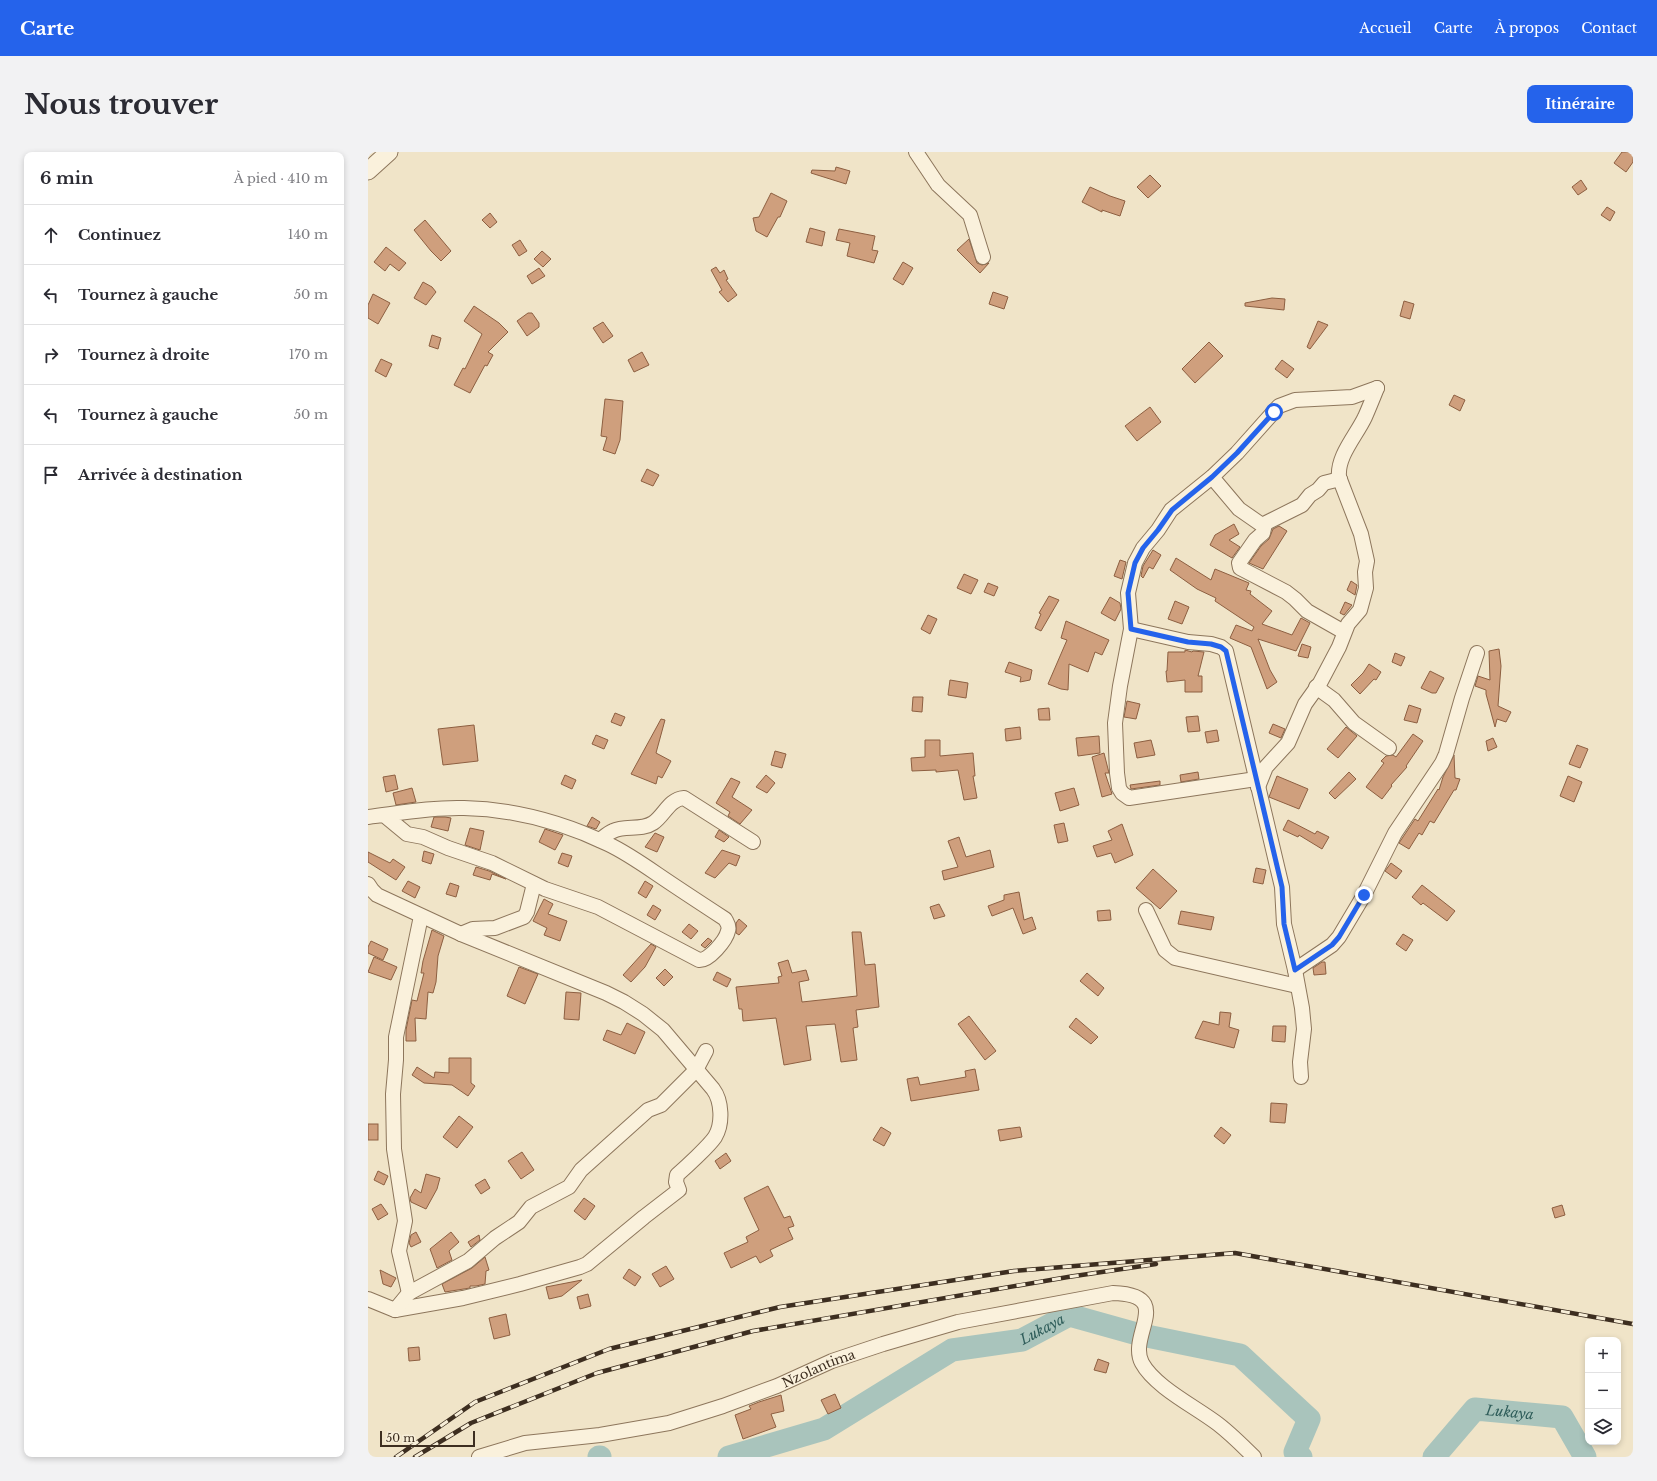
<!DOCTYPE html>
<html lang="fr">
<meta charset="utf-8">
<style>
body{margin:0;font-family:"Libre Baskerville",serif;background:#f2f2f3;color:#2b2b33}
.controls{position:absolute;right:12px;bottom:12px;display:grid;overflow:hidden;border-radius:8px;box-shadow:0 2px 6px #0003}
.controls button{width:36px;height:36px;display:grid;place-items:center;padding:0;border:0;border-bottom:1px solid #e1e1e2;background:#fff;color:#2b2b33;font:20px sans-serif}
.scale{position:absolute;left:12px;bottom:10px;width:95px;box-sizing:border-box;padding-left:4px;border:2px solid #3d2e20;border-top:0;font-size:11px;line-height:14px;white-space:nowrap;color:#3d2e20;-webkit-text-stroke:3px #f7eed8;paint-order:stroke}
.stop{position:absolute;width:12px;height:12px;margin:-9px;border:3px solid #2563eb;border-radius:50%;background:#fff}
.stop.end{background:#2563eb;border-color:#fff;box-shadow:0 1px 4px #0008}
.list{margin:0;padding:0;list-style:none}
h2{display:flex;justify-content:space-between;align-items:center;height:52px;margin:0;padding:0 16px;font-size:17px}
h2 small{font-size:13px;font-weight:400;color:#7c7c81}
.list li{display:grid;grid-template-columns:26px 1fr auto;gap:12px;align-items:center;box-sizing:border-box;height:60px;padding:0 16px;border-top:1px solid #e1e1e2}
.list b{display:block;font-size:15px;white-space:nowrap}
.list em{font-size:13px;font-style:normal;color:#7c7c81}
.icon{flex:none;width:22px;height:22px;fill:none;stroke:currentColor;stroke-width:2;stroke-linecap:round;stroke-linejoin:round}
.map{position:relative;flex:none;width:1265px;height:1305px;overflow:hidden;border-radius:8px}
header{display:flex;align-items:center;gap:24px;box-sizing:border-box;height:56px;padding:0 20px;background:#2563eb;color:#fff}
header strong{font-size:19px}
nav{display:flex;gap:22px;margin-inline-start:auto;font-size:14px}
.intro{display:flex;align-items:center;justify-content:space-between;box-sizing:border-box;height:96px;padding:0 24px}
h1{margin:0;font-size:28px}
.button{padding:10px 18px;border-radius:8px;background:#2563eb;color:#fff;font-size:14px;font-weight:700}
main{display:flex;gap:24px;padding:0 24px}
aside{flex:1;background:#fff;border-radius:8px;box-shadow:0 2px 6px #0003}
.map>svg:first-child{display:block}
</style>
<header>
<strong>Carte</strong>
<nav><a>Accueil</a><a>Carte</a><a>À propos</a><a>Contact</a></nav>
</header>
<div class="intro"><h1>Nous trouver</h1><a class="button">Itinéraire</a></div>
<main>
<aside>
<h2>6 min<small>À pied · 410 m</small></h2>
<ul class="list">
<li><svg class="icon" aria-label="ahead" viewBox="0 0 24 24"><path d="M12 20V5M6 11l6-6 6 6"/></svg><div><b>Continuez</b></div><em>140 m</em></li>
<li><svg class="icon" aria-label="left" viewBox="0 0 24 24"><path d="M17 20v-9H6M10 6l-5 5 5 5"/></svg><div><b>Tournez à gauche</b></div><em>50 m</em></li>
<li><svg class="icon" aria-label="right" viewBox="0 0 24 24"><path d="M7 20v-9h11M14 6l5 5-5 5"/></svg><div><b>Tournez à droite</b></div><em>170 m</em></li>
<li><svg class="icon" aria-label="left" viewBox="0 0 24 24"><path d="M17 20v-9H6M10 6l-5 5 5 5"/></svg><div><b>Tournez à gauche</b></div><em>50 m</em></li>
<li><svg class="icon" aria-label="arrive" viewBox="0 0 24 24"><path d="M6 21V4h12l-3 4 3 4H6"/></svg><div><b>Arrivée à destination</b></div></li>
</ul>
</aside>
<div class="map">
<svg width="1265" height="1305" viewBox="0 0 1265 1305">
<rect width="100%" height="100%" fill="#f0e4c8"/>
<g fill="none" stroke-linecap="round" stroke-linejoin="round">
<!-- river -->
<g stroke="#a9c4bc" stroke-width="23">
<path d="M231,1305H232"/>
<path id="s1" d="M361,1305L456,1277L584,1198L654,1188L701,1163L769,1182L872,1203L941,1267L927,1300L933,1305"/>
<path id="s2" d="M1066,1305L1107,1257L1194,1265L1217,1305"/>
</g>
</g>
<!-- building -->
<g fill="#cf9f7d" stroke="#8d5f41">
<path d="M1254,0H1265V10L1258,20L1246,11Z"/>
<path d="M468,15L482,19L478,32L443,21L444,18L467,19Z"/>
<path d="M782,23L793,34L780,46L769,35Z"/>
<path d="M1213,28L1219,37L1210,43L1204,35Z"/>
<path d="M722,35L742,44L757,49L752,64L734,58V60L714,50Z"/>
<path d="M403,41L419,49L412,65H410L399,85L388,79L385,66L391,65Z"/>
<path d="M1239,55L1247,60L1242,69L1233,63Z"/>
<path d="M122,61L129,70L122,76L114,68Z"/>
<path d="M57,68L83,99L73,109L63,99L46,78Z"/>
<path d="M442,76L457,80L454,94L438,90Z"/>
<path d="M471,77L507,84L504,98L510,99L506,111L479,104L482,91L468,88Z"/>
<path d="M601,87L609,111L614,113L621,111L612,121L589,98Z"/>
<path d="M152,88L159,99L151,104L144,93Z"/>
<path d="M18,95L38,111L31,119L22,112L17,119L6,110Z"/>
<path d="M174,99L183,107L175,115L166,107Z"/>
<path d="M535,110L545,116L535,133L525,127Z"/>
<path d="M348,115L352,121L356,118L360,127L358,128L369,143L360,150L351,140L354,138L343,118Z"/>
<path d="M171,116L177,124L164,132L159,124Z"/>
<path d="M55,130L64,135L68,140L58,153L46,146Z"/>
<path d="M625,140L640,145L636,157L621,152Z"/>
<path d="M5,142L22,151L10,172L0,166V153Z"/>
<path d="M904,146L917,147L916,158L877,154V151Z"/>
<path d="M1036,149L1046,152L1042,167L1032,164Z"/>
<path d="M106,154L131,171L140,180L120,200L125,203L119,214L117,213L102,241L86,233L95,216L97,217L114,182L96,169Z"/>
<path d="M160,161H164L171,171V175L159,184L149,169Z"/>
<path d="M950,169L960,173L942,197L939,195Z"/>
<path d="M235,170L245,184L235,191L225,176Z"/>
<path d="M64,183L73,186L70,197L61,194Z"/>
<path d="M841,190L855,204L827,231L814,217Z"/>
<path d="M274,200L281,213L266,220L260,208Z"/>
<path d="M13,207L24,212L18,225L7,219Z"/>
<path d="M914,208L926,217L919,226L907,217Z"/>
<path d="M1086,243L1097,248L1092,259L1081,253Z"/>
<path d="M237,247L255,249L252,288L247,302L235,298L239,285L233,284Z"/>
<path d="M782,255L793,270L769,289L757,274Z"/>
<path d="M279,317L291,323L285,334L273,329Z"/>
<path d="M866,372L871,382L861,388L872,395L864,406L842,393L847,383Z"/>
<path d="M911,374L919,379L895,417L881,411L893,394L901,387L905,377Z"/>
<path d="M785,398L793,403L785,417L781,415L775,426L773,424L775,414Z"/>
<path d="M808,406L843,428L847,417L881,431L878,438L883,439L882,442L904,459L894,472L924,483L933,466L942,471L928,499L890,487L902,518L909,530L899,537L883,495L862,486L868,473L884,479L886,475L847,449L848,446L829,437L802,418Z"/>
<path d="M752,408L758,410L754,427L746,424Z"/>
<path d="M596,422L610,428L603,442L589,436Z"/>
<path d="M983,429L989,433L987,443L979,438Z"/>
<path d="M620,431L630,435L626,444L616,440Z"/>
<path d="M681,444L691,448L673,479L667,476L673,462L671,461Z"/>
<path d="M742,445L752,451L753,457L747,469L733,461Z"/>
<path d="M807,449L821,455L814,472L800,467Z"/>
<path d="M977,450L984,453L976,463L972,461Z"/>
<path d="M560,463L569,467L562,482L553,477Z"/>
<path d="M698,469L741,488L734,503L727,500L720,520L701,512L700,538L693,537L680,532L699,488L693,486Z"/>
<path d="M934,492L943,495L940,506L930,504Z"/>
<path d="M1131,497L1133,514L1130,554L1143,560L1138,570L1129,567L1127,575L1118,542V538L1107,534L1110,524L1122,528L1121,499Z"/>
<path d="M817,498L824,500L825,499L836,500L830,524H834V540H817V528L799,530L798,519H799L800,500H817Z"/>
<path d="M1027,501L1037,505L1033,514L1024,510Z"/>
<path d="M641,510L664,518L662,528L652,530L653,525L637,520Z"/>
<path d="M1001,512L1013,520L1008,528L1006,527L992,542L983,533L995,521Z"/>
<path d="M1062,519L1076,526L1068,541H1064L1053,536Z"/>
<path d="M582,528L600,531L598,546L580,543Z"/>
<path d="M545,545H555L554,560L544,559Z"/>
<path d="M759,549L772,552L768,567L756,565Z"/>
<path d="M1041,553L1053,557L1049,571L1036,568Z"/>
<path d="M681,556L682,568H671L670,557Z"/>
<path d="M247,561L257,565L253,574L243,570Z"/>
<path d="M830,564L832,579L820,580L818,565Z"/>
<path d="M293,567L297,568L288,601L303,609L294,626L290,624L288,632L263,622Z"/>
<path d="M905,572L917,577L913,586L901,581Z"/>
<path d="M106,573L110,609L75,613L70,577Z"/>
<path d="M652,575L653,587L638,589L637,577Z"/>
<path d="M978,575L989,584L970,606L959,597Z"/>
<path d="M849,578L851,589L839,591L837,580Z"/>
<path d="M1045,582L1055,589L1038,614L1039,615L1023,633L1024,634L1014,647L998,635L1016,611L1013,609L1018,604L1025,603L1028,605Z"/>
<path d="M228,583L240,588L236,597L224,592Z"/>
<path d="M731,584L732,601L710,604L708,586Z"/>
<path d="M1125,586L1129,595L1120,599L1118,589Z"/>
<path d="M557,588H572V604L605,601L607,624H605L609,646L596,648L590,618L568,620V618L544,619L543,606L557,605Z"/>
<path d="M783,588L787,603L769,606L766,591Z"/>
<path d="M1209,593L1220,597L1212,616L1201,612Z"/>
<path d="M407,599L418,602L414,616L403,613Z"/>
<path d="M736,601L741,621H737L744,642L734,645L724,605Z"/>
<path d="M1086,603L1087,626L1092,627L1088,638H1086L1066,671L1062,669L1054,683L1051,681L1041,697L1031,691L1047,667L1050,669L1070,637L1071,638L1075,625Z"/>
<path d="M830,620L831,627L813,630L812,623Z"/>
<path d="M981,620L988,627L967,647L961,641Z"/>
<path d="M27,623L30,637L18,640L15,625Z"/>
<path d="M197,623L208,628L204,637L193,632Z"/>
<path d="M398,623L407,631L399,641L388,635Z"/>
<path d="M909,624L940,637L931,657L901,645Z"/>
<path d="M1200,624L1214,630L1206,650L1192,644Z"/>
<path d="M363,626L372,630L364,645L384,658L372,672L360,664L362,660L348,651Z"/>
<path d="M792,629V633L763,637L762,633Z"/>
<path d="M44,636L48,650L28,653L25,641Z"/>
<path d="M706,636L711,653L692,659L687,641Z"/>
<path d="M66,665H77L83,666L80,679L63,675Z"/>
<path d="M224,665L232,670L228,677L219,674Z"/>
<path d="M920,668L947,682L949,679L961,685L954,697L931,683L930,685L915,678Z"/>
<path d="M696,671L700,689L690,691L686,673Z"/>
<path d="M754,672L765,703L747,711L743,701L729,705L725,694L744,688L740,679Z"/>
<path d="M102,676L116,679L112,698L97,693Z"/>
<path d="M177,677L195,683L187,698L171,690Z"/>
<path d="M351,678L361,685L356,690L347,685Z"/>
<path d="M287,681L296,685L289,700L277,695Z"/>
<path d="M591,685L598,705L622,698L626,715L576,728L574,719L590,715L580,689Z"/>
<path d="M354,698L372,704L368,714L361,711L347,726L337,721Z"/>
<path d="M56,699L66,702L63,712L54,709Z"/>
<path d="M0,700L22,711L25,707L37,715L28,728L0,710Z"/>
<path d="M194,701L204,704L200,715L190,711Z"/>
<path d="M1023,711L1034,719L1028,727L1017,719Z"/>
<path d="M108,715L121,719L138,727L124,722L122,728L105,723Z"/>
<path d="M888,716L898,718L895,732L885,730Z"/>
<path d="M785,717L809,739L792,757L768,736Z"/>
<path d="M40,729L52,735L47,746L34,739Z"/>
<path d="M277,729L285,734L278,746L270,741Z"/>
<path d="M82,731L91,734L88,745L78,742Z"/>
<path d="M1054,733L1087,759L1079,769L1055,751L1053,753L1044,745Z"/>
<path d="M651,740L656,768L664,765L668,777L655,782L645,756L624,764L620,754L636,748V743Z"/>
<path d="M176,747L185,752L180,762L199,769L192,789L176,783L179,776L165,769Z"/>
<path d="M571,752L577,764L566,767L562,755Z"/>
<path d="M285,753L293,758L287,768L279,763Z"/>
<path d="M742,758L743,768L730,769L729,759Z"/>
<path d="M813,759L846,765L843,778L810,772Z"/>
<path d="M371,767L379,774L371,783L368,781V771Z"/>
<path d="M321,772L330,779L323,787L314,780Z"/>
<path d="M64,778L76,784L70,804L68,830L65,841L60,840L58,867L47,866L48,889H38V878L44,848L49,849L56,821H53L55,809Z"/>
<path d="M484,780H493L497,813L507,812L511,855L488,858L490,875L485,876L489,908L473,910L467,872L438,874L443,908L416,913L408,866L375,869L374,857H371L368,835L411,831L410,825L414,824L410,811L420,808L424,821L438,818L441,828L431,830L434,850L489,844Z"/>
<path d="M1035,782L1045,788L1038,799L1028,792Z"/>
<path d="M340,786L344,789L337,796L333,793Z"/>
<path d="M3,789L20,797L15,808L0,801V795Z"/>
<path d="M283,792L288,795L277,815L263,830L255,823Z"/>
<path d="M6,805L29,815L23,828L0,820Z"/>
<path d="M954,810H957L958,822L946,823L945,816Z"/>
<path d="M151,815L170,822L157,852L139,844Z"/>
<path d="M297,817L305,825L296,834L288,826Z"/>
<path d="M349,820L363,827L359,835L345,828Z"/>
<path d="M719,821L736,836L730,844L712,829Z"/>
<path d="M198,840L213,841L211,868L196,867Z"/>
<path d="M852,860L863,861L861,875L871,878L866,896L827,886L835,869L851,873Z"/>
<path d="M601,864L628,899L617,908L590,872Z"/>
<path d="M708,866L730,885L723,892L701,875Z"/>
<path d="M259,871L277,880L267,902L235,888L239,878L253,883Z"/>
<path d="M905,874H918L917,890L904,889Z"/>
<path d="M81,906H103V931L107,934L100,944L84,933L56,931L44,923L49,915L66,926L67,920L81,921Z"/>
<path d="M607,917L611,938L543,949L539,927L550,925L552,933L598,925L597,919Z"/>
<path d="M903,951L919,952L917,971L902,970Z"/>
<path d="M91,964L105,975L89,996L75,985Z"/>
<rect x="0" y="972" width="10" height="16"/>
<path d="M513,975L523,981L516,994L505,988Z"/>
<path d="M652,975L654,985L632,989L630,978Z"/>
<path d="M853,975L863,983L856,992L846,984Z"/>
<path d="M154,1000L166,1018L153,1027L140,1009Z"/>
<path d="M358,1001L363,1009L352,1017L347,1009Z"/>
<path d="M10,1019L20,1024L16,1033L6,1028Z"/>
<path d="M58,1022L72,1026L69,1037L58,1057L43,1050L42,1046L47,1037L53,1041Z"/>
<path d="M117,1027L122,1036L113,1042L107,1033Z"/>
<path d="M400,1034L416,1066L422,1064L426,1074L420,1076L425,1087L402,1098L405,1104L392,1111L388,1104L363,1116L356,1101L380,1090L378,1085L391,1078L376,1046Z"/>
<path d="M216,1046L227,1054L217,1068L206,1059Z"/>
<path d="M13,1052L20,1062L10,1068L4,1057Z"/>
<path d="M1194,1053L1197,1063L1187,1066L1184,1056Z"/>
<path d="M48,1080L53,1090L43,1095L41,1091L43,1083Z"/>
<path d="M83,1080L91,1090L81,1099L84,1108L69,1116L62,1097Z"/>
<path d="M111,1083L112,1088L103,1095L100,1090Z"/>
<path d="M117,1105L121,1118L118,1119L117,1132L108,1134H102V1136L77,1140L74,1132L104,1116Z"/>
<path d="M298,1114L306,1127L292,1135L284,1122Z"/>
<path d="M261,1117L273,1125L267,1134L255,1126Z"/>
<path d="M12,1118L28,1126L23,1135L15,1132Z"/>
<path d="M214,1128L194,1144L181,1147L178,1135Z"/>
<path d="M220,1142L223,1154L212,1157L209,1145Z"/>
<path d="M138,1162L142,1183L126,1187L121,1166Z"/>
<path d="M51,1195L52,1208L41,1209L40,1196Z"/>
<path d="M730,1207L741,1211L738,1221L726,1218Z"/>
<path d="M467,1242L473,1256L460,1262L453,1248Z"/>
<path d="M413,1243L416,1259L403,1262L408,1275L375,1287L367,1263L383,1257L381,1254L391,1250Z"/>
</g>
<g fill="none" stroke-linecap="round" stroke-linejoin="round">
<defs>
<g id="minor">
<path d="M548,0L570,33L602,63L615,105"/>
<path d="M844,325L871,357L894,373L934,353L942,343L950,338L956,331L972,327"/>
<path d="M897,372L895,381L887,388L871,411L872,416L918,440L927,447L939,459L976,480"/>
<path d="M763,477L820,490L843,492L853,495L858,499L914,735L916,772L927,818L934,856L936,877L932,910L933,925"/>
<path d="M948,535L966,548L986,571L1021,596"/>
<path d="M888,627L761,646L754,641L751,636L749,621L747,571L752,534L763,477L760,441L767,411L775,396L790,378L803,358L844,325L869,301L911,254L927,248L984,245L1009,236"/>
<path d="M890,635L898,615L920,591L937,552L952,531L971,495L980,472L992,458L998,436L997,420L999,409L993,382L971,325C969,304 988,284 997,265C1001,256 1005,246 1009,236"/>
<path d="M0,665C32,661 64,655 96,656C145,657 196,671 240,692C257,700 273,711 289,722C311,737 334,752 357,767C359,771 362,774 360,779C358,788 341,809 331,808L230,755L177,737L124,711L80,696L55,685L39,682L16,663"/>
<path d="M232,688C236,685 240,681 245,679C257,673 273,679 285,671C296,664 301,647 316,646L385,690"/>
<path d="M0,732L4,738L9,743L93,782L238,841L256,850L275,862L295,878L345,937C354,949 355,972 347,985C341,994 317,1016 309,1023L308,1030L311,1038L276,1065L219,1112L212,1115L152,1132L95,1146L27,1158"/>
<path d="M778,758L797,798L807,806L929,834"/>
<path d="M93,782L105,777L127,776L156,765L159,760L166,732"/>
<path d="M927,818L964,793L971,785L996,743L1027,681L1074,611L1078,602L1094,546L1109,501"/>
<path d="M41,1141L31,1099L37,1069L26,997L25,942L28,908V885L53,764"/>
<path d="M0,1147L27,1158L41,1141L100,1109L127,1086L151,1070L163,1055L201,1035L213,1018L280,958L293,953L328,918L338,899"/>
<path id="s3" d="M111,1305L157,1291L232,1283L301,1271L355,1254L409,1234L464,1209L515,1192L590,1170L745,1141C808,1143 759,1183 774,1211C787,1235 828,1255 850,1272C863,1282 875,1294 886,1305"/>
</g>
<path id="tertiary" d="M0,19L21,0"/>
</defs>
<!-- minor casing -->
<use href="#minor" stroke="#8d765c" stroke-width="16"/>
<!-- tertiary casing -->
<use href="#tertiary" stroke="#8d765c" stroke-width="19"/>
<!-- minor -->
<use href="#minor" stroke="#faf1dc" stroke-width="14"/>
<!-- tertiary -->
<use href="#tertiary" stroke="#faf1dc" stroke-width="17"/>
<defs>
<g id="rail">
<path d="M28,1305L107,1250L241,1197L412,1155L646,1119L867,1101L1265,1172"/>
<path d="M47,1305L103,1271L229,1221L385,1179L700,1125L788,1112"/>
</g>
</defs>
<!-- rail casing -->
<use href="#rail" stroke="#3d2e20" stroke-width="4.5"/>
<!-- rail -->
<use href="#rail" stroke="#f7eed8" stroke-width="3" stroke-dasharray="9" stroke-linecap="butt"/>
</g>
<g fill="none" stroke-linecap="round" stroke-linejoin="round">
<!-- route -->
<path stroke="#2563eb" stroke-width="5" d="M906,260L869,301L844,325L804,358L790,378L775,396L767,411L760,441L763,477L820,490L843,492L853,495L858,499L914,735L916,772L927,818L964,793L971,785L996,743"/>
</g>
<g text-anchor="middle" stroke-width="3.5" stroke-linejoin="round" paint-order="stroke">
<!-- street labels -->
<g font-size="13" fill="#3d2e20" stroke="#f7eed8">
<text dy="5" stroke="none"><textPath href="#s3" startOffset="353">Nzolantima</textPath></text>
</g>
<!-- water labels -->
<g font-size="14" font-style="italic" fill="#2f5d5a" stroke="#f7eed8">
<text dy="5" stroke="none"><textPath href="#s1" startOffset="343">Lukaya</textPath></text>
<text dy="5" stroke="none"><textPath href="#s2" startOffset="98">Lukaya</textPath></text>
</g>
</g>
</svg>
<div class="controls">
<button>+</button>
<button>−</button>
<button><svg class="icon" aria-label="layers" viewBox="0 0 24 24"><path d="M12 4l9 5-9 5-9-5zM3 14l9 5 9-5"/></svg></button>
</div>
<div class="scale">50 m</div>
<div class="stop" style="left:906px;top:260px"></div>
<div class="stop end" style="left:996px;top:743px"></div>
</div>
</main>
